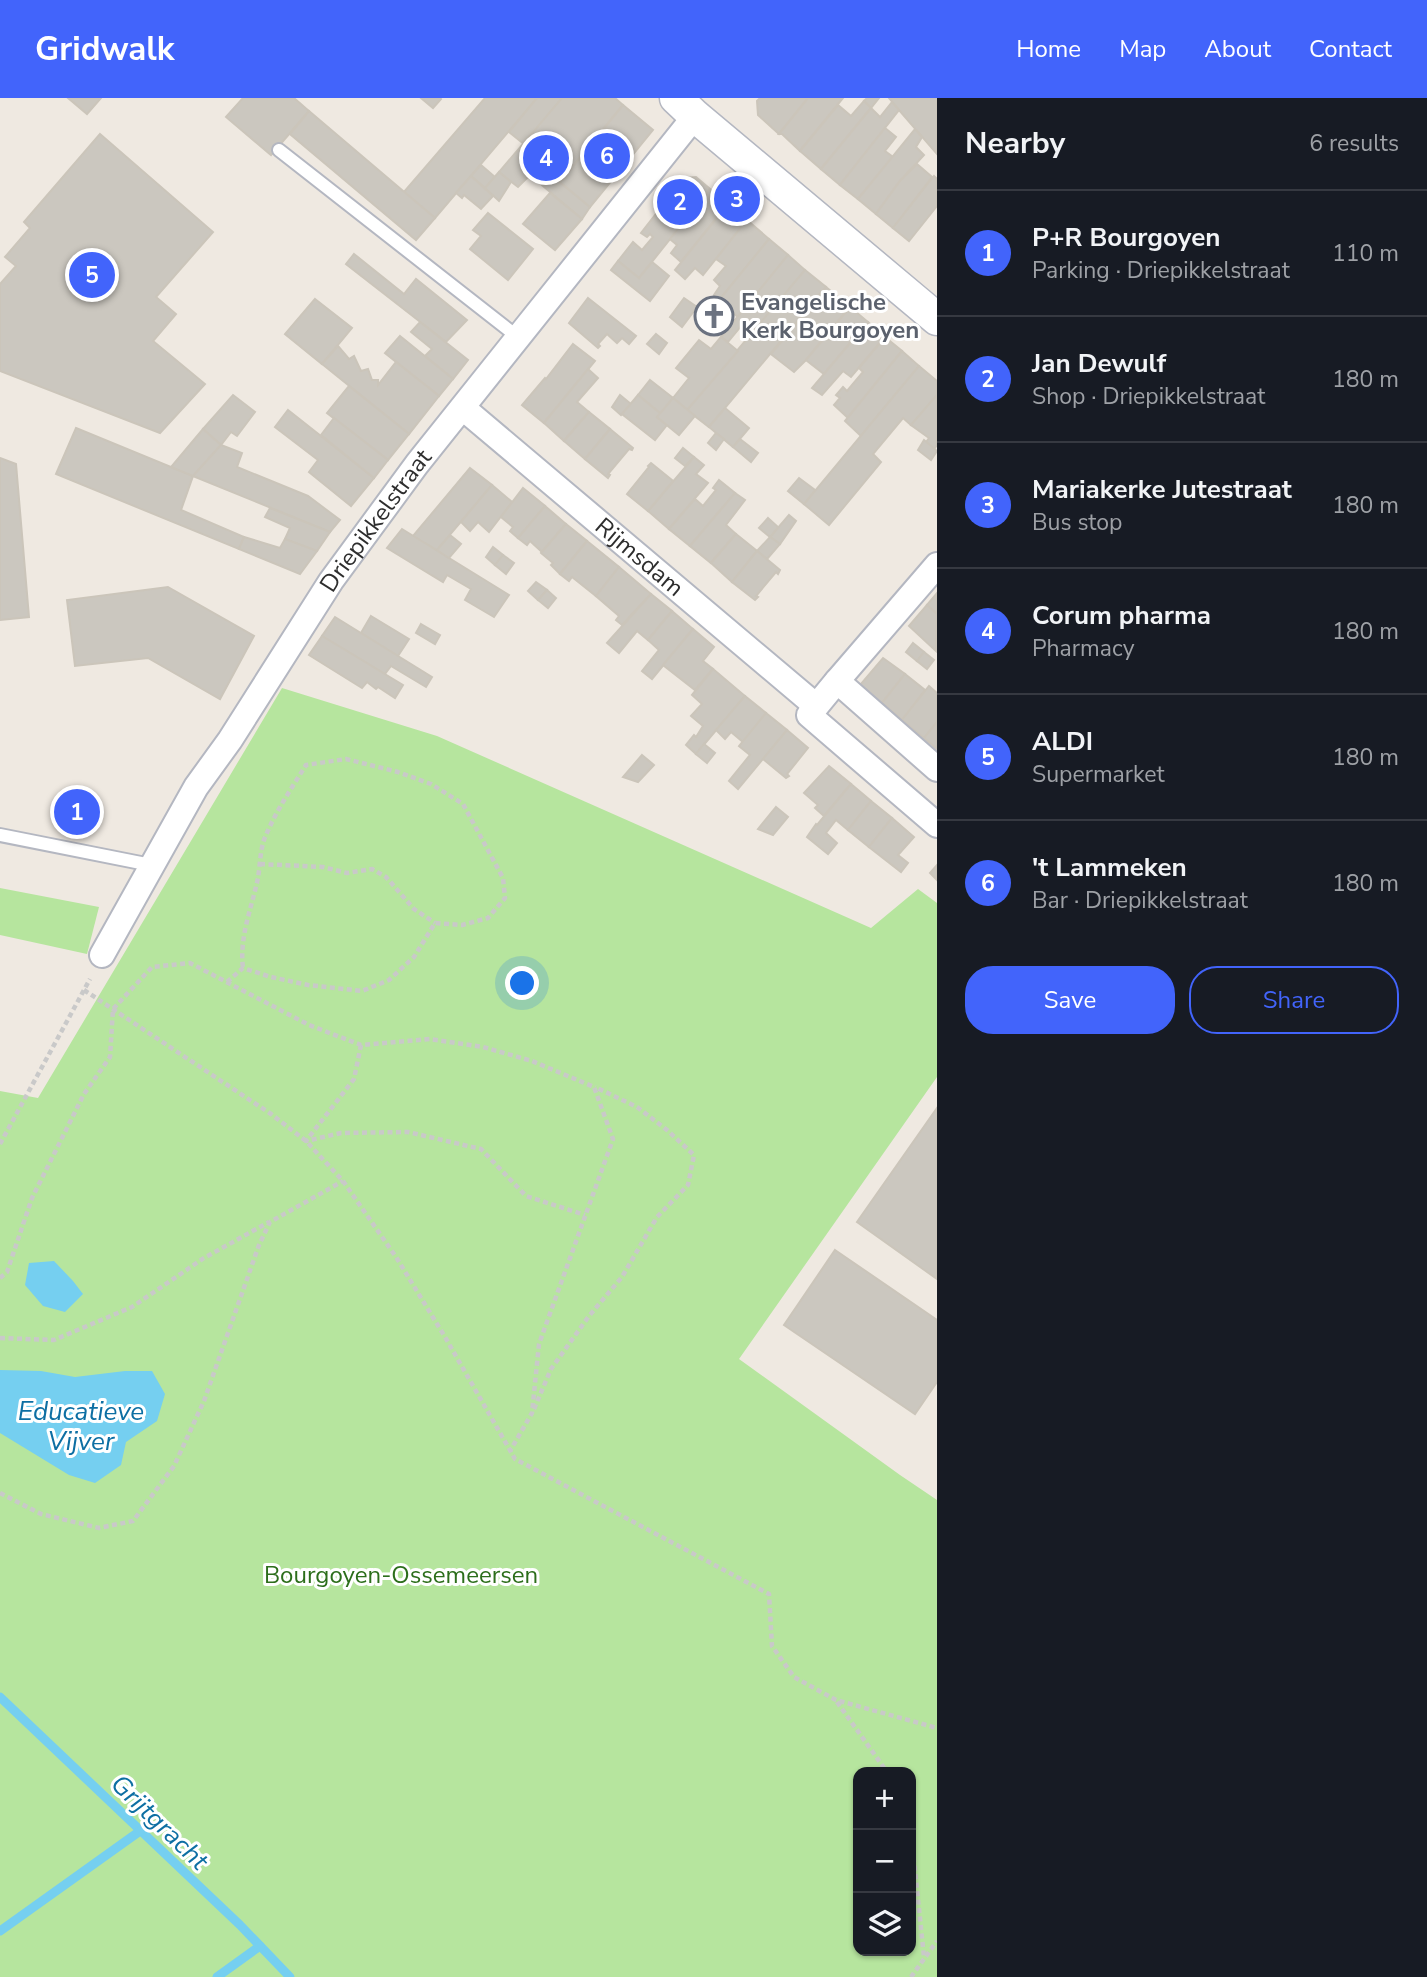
<!DOCTYPE html>
<meta charset="utf-8">
<style>
body{margin:0;font-family:"Nunito Sans",sans-serif;background:#20242c;color:#f1f3f6}
.controls{position:absolute;right:21px;bottom:21px;display:grid;overflow:hidden;border-radius:14px;box-shadow:0 2px 5px #0004}
.controls button{width:63px;height:63px;display:grid;place-items:center;padding:0;border:0;border-bottom:2px solid #363941;background:#171b24;color:#f1f3f6;font:35px sans-serif}
.you{position:absolute;left:523px;top:886px;width:24px;height:24px;margin:-18px;border:5px solid #fff;border-radius:50%;background:#1a73e8;box-shadow:0 0 0 10px #1a73e833}
.badge{display:grid;place-items:center;width:46px;height:46px;border-radius:50%;background:#4264fb;color:#fff;font-size:23px;font-weight:700}
.pin{position:absolute;translate:-50% -50%;border:4px solid #fff;box-shadow:0 2px 7px #0006}
.list{margin:0;padding:0;list-style:none}
h2{display:flex;justify-content:space-between;align-items:center;height:91px;margin:0;padding:0 28px;font-size:30px}
h2 small{font-size:23px;font-weight:400;color:#9ea1a6}
.list li{display:grid;grid-template-columns:46px 1fr auto;gap:21px;align-items:center;box-sizing:border-box;height:126px;padding:0 28px;border-top:2px solid #363941}
.list b{display:block;font-size:26px;white-space:nowrap}
.list p{margin:0;font-size:23px;white-space:nowrap;color:#9ea1a6}
.list em{font-size:23px;font-style:normal;color:#9ea1a6}
.actions{display:flex;gap:14px;padding:21px 28px}
.actions a{flex:1;padding:16px 0;border:2px solid #4264fb;border-radius:28px;text-align:center;font-size:24px;color:#4264fb}
.actions .main{background:#4264fb;color:#fff}
.icon{flex:none;width:38px;height:38px;fill:none;stroke:currentColor;stroke-width:2;stroke-linecap:round;stroke-linejoin:round}
.map{position:relative;flex:none;width:937px;height:1879px;overflow:hidden}
header{display:flex;align-items:center;gap:42px;box-sizing:border-box;height:98px;padding:0 35px;background:#4264fb;color:#fff}
header strong{font-size:33px}
nav{display:flex;gap:38px;margin-inline-start:auto;font-size:24px}
main{display:flex}
aside{flex:1;background:#171b24}
.map>svg:first-child{display:block}
</style>
<header>
<strong>Gridwalk</strong>
<nav><a>Home</a><a>Map</a><a>About</a><a>Contact</a></nav>
</header>
<main>
<div class="map">
<svg width="937" height="1879" viewBox="0 0 937 1879">
<rect width="100%" height="100%" fill="#efe9e1"/>
<!-- green -->
<g fill="#b6e59e" fill-rule="evenodd">
<path d="M282,590L437,638L871,830L918,791L937,805V979L739,1261L900,1377L937,1402V1879H0V993L38,1000ZM858,1674H911V1853H858Z"/>
<path d="M0,790L99,809L87,856L0,837Z"/>
</g>
<!-- water -->
<g fill="#75cff0">
<path d="M54,1163L73,1183L83,1196L65,1214L43,1208L25,1187L29,1165Z"/>
<path d="M0,1272L41,1273L75,1279L125,1273H152L165,1296L157,1323L126,1344L121,1367L95,1385L69,1377L0,1335Z"/>
</g>
<g fill="none" stroke-linecap="round" stroke-linejoin="round">
<!-- stream -->
<g stroke="#75cff0" stroke-width="9">
<path d="M0,1599L240,1827L290,1879"/>
<path d="M0,1833L140,1733"/>
<path d="M217,1879L260,1848"/>
</g>
</g>
<!-- building -->
<g fill="#cbc7bf" stroke="#cbc5ba" stroke-width="2">
<path d="M68,0H101L87,16Z"/>
<path d="M243,0H294L309,13L271,57L226,19Z"/>
<path d="M421,0H440L441,1L433,10Z"/>
<path d="M485,0H537L435,120L404,94Z"/>
<path d="M537,0H562L524,46L509,34Z"/>
<path d="M562,0H615L623,7L560,84L590,109L582,121L530,77L518,89L499,74Z"/>
<path d="M760,0H808L779,36L758,17L757,3Z"/>
<path d="M808,0H843L800,53L782,36H779Z"/>
<path d="M867,0H879L871,10L864,3Z"/>
<path d="M889,0H937V56L899,12Z"/>
<path d="M864,3L871,10L821,71L800,53L838,7L851,18Z"/>
<path d="M892,4L899,12L840,87L821,71L871,10L880,19Z"/>
<path d="M623,7L653,32L590,109L560,84Z"/>
<path d="M309,13L435,120L416,142L290,36Z"/>
<path d="M885,30L896,39L885,53L893,59L858,101L840,87Z"/>
<path d="M915,31L922,39L916,49L924,57L900,83L876,116L858,101Z"/>
<path d="M100,36L213,134L156,199L176,216L153,243L205,286L160,335L0,273V186L16,168L5,159L30,130L24,124Z"/>
<path d="M917,66L932,79L893,130L876,116L900,83Z"/>
<path d="M481,67L495,79L485,90L471,78Z"/>
<path d="M499,74L511,84L499,103L485,90Z"/>
<path d="M471,78L493,98L481,111L464,97L462,100L456,95Z"/>
<path d="M934,78L937,81V108L909,143L893,130Z"/>
<path d="M696,79L710,91L639,180L618,163L633,144L642,152L653,139L650,136L647,139L641,135L684,80Z"/>
<path d="M710,91L728,106L681,164L671,155L677,147L670,141Z"/>
<path d="M550,95L582,121L555,152L523,126Z"/>
<path d="M728,106L747,122L703,177L695,170L685,181L675,172Z"/>
<path d="M488,115L533,151L508,182L470,151L481,138L473,132Z"/>
<path d="M747,122L769,141L720,201L714,197L720,188L714,182L726,168L716,161Z"/>
<path d="M769,141L788,157L738,219L732,214L729,218L716,206Z"/>
<path d="M354,156L404,196L416,181L467,222L446,244L346,166Z"/>
<path d="M788,157L805,172L756,231L746,222L728,244L721,239Z"/>
<path d="M618,163L639,180L652,164L669,178L650,203L611,172Z"/>
<path d="M805,172L826,189L709,329L687,312Z"/>
<path d="M826,189L850,209L806,262L794,274L771,256Z"/>
<path d="M588,200L636,238L629,246L622,240L617,245L607,236L598,246L600,248L598,250L569,225Z"/>
<path d="M684,200L697,209L682,229L670,219Z"/>
<path d="M315,201L352,230L322,266L285,236Z"/>
<path d="M850,209L868,224L824,276L806,262Z"/>
<path d="M420,224L468,262L453,281L425,258L432,251L411,234Z"/>
<path d="M868,224L885,239L851,279L843,273L822,297L812,290Z"/>
<path d="M656,236L667,245L659,256L647,246Z"/>
<path d="M400,238L453,281L439,298L385,255Z"/>
<path d="M721,239L738,253L687,312L673,300L689,280L676,270L699,242L711,251Z"/>
<path d="M885,239L902,253L848,320L834,307L840,300L836,297L843,289L847,293L863,274L859,270Z"/>
<path d="M573,246L595,263L544,325L522,307L545,280L546,281Z"/>
<path d="M338,248L349,261L354,258L361,273L368,271L372,282H378V287L396,264L439,298L409,336L322,266Z"/>
<path d="M902,253L919,268L861,338L845,323Z"/>
<path d="M919,268L937,283V297L911,327L903,320L873,356L881,364L829,427L804,406Z"/>
<path d="M588,271L598,280L577,304L589,314L564,343L544,325Z"/>
<path d="M650,282L673,300L661,316L638,297Z"/>
<path d="M349,288L409,336L388,362L327,315Z"/>
<path d="M233,297L255,314L237,338L231,334L221,347L203,331Z"/>
<path d="M620,297L631,306L621,317L612,309Z"/>
<path d="M638,297L661,316L657,319L667,327L655,342L622,316Z"/>
<path d="M937,297V347L934,351L926,344L929,340L911,327Z"/>
<path d="M673,300L695,318L679,337L657,319Z"/>
<path d="M725,310L749,330L733,349L709,329Z"/>
<path d="M288,312L374,380L351,408L309,374L318,362L275,329Z"/>
<path d="M589,314L610,331L585,361L564,343Z"/>
<path d="M334,320L388,362L374,380L321,337Z"/>
<path d="M76,330L193,378L181,412L244,439L239,451L56,376Z"/>
<path d="M203,331L221,347L193,378L171,369Z"/>
<path d="M610,331L633,350L632,352L629,351L608,376L610,377L608,380L585,361Z"/>
<path d="M716,335L724,341L716,352L708,345Z"/>
<path d="M740,341L758,355L751,364L733,349Z"/>
<path d="M924,342L937,353L931,362L918,352Z"/>
<path d="M221,347L242,355L237,369L308,398L340,422L330,434L193,378Z"/>
<path d="M683,350L694,359L685,368L675,360Z"/>
<path d="M694,359L704,367L696,376L708,385L669,431L648,413Z"/>
<path d="M0,360L16,366L29,519L0,522Z"/>
<path d="M651,365L673,383L648,413L627,396L649,369L648,368Z"/>
<path d="M470,370L492,387L437,452L413,438Z"/>
<path d="M799,380L815,392L804,406L788,393Z"/>
<path d="M719,382L735,395L690,448L669,431L695,401L703,408L716,392L713,390Z"/>
<path d="M492,387L512,404L489,434L478,424L470,433L461,424Z"/>
<path d="M523,390L545,408L518,440L510,433L513,429L501,419Z"/>
<path d="M735,395L745,402L726,427L736,436L711,465L690,448Z"/>
<path d="M545,408L566,426L542,454L530,443L527,447L518,440Z"/>
<path d="M270,410L330,434L317,453L285,441L290,430L265,419Z"/>
<path d="M789,417L796,423L780,446L770,439Z"/>
<path d="M768,420L778,429L770,439L759,430Z"/>
<path d="M566,426L587,443L560,476L551,467L553,465L541,455Z"/>
<path d="M402,431L509,497L494,519L465,502L471,491L447,477L443,484L387,450Z"/>
<path d="M736,436L757,453L732,484L711,465Z"/>
<path d="M450,437L461,446L449,460L437,452Z"/>
<path d="M244,439L280,450L285,441L317,453L300,476L239,451Z"/>
<path d="M770,439L780,446L767,461L757,453Z"/>
<path d="M587,443L619,469L596,498L572,479L569,483L560,476Z"/>
<path d="M493,449L503,457L495,467L486,459Z"/>
<path d="M757,453L780,472L778,476L776,474L756,498L758,499L755,502L732,484Z"/>
<path d="M503,457L514,465L506,476L495,467Z"/>
<path d="M619,469L651,496L622,527L616,522L619,518L596,498Z"/>
<path d="M536,484L547,492L538,502L528,493Z"/>
<path d="M168,489L254,538L220,601L148,560L75,568L67,502Z"/>
<path d="M547,492L556,500L548,510L538,502Z"/>
<path d="M937,495V516L927,507Z"/>
<path d="M651,496L672,513L648,542L637,533L619,555L607,545Z"/>
<path d="M927,507L937,516L936,553L909,528Z"/>
<path d="M672,513L693,531L652,581L642,573L659,552L648,542Z"/>
<path d="M371,518L409,541L398,558L361,535Z"/>
<path d="M335,519L432,579L426,589L391,568L385,576L322,538Z"/>
<path d="M421,526L440,537L435,546L416,535Z"/>
<path d="M693,531L714,549L703,563L713,571L695,592L663,567Z"/>
<path d="M322,538L403,587L395,600L378,589L376,591L367,584L362,590L309,557Z"/>
<path d="M913,545L924,554L917,563L906,554Z"/>
<path d="M924,554L934,562L927,571L917,563Z"/>
<path d="M883,560L905,576L882,605L860,587Z"/>
<path d="M713,571L745,598L696,656L686,647L694,637L696,639L703,628L691,618L702,606L692,597Z"/>
<path d="M905,576L925,592L902,622L882,605Z"/>
<path d="M929,588L937,595V624L924,640L902,622Z"/>
<path d="M745,598L766,615L743,644L731,634L725,641L716,632Z"/>
<path d="M766,615L787,632L738,691L729,683L750,657L739,648Z"/>
<path d="M937,624V651L924,640Z"/>
<path d="M787,632L808,650L787,676L789,678L786,680L763,661Z"/>
<path d="M704,646L715,655L707,665L696,656Z"/>
<path d="M642,657L654,667L638,684L623,679Z"/>
<path d="M829,668L851,686L824,718L815,710L818,707L804,695Z"/>
<path d="M851,686L871,703L848,732L836,722L826,735L837,745L828,756L807,739L816,726L817,727Z"/>
<path d="M871,703L892,720L869,749L848,732Z"/>
<path d="M776,709L788,719L773,737L758,731Z"/>
<path d="M892,720L914,739L898,757L908,765L901,774L869,749Z"/>
<path d="M937,767V782L930,775Z"/>
<path d="M937,1010V1181L857,1124Z"/>
<path d="M835,1152L937,1222V1284L915,1316L784,1227Z"/>
</g>
<g fill="none" stroke-linecap="round" stroke-linejoin="round">
<defs>
<g id="service">
<path d="M279,52L519,240"/>
<path d="M0,737L151,767"/>
</g>
<g id="minor">
<path id="s1" d="M463,310L815,607"/>
<path d="M837,583L937,467"/>
<path d="M937,671L837,583L809,617L937,727"/>
<path id="s2" d="M102,857L196,689L230,642L331,483L417,366L695,18"/>
</g>
<path id="tertiary" d="M676,0L695,18L937,221"/>
</defs>
<!-- service casing -->
<use href="#service" stroke="#b4b7c1" stroke-width="16"/>
<!-- minor casing -->
<use href="#minor" stroke="#b4b7c1" stroke-width="28"/>
<!-- tertiary casing -->
<use href="#tertiary" stroke="#b4b7c1" stroke-width="35"/>
<!-- path -->
<g stroke="#c9c9c9" stroke-width="4.5" stroke-dasharray="5 3.5" stroke-linecap="butt">
<path d="M260,766L323,769L347,775L372,771L386,779L414,811L435,825"/>
<path d="M227,884L243,870L271,879L308,887L362,893L389,882L414,859L435,825L462,827L488,820L505,800L503,780L463,706L431,686L398,674L346,661L306,667C291,691 274,716 264,742C260,754 260,768 258,780C252,809 239,839 243,870"/>
<path d="M84,892L271,1016L306,1043L343,1083L396,1159L445,1239L515,1361L769,1496L772,1548L794,1579L836,1602L937,1630"/>
<path d="M361,947L354,981L306,1043L341,1035L408,1034L481,1051L526,1098L585,1117"/>
<path d="M0,1046L90,881"/>
<path d="M0,1180L7,1174L32,1100L84,996L110,959L113,911L152,869L190,865L309,927L361,947L430,941L483,949L532,963L594,989L613,1041L539,1246L532,1315L510,1353"/>
<path d="M0,1240L54,1242L132,1209L204,1160L269,1124"/>
<path d="M534,1311L551,1271L589,1218L622,1179L657,1119L688,1087L694,1057L667,1032L637,1009L595,989"/>
<path d="M0,1395L41,1416L99,1430L133,1423L174,1368L204,1303L259,1147L270,1124L343,1083"/>
<path d="M837,1604L887,1674"/>
<path d="M911,1734L924,1859"/>
<path d="M911,1879L937,1843"/>
</g>
<!-- service -->
<use href="#service" stroke="#fff" stroke-width="12"/>
<!-- minor -->
<use href="#minor" stroke="#fff" stroke-width="24"/>
<!-- tertiary -->
<use href="#tertiary" stroke="#fff" stroke-width="32"/>
</g>
<!-- icons -->
<defs>
<symbol id="church-ring" viewBox="-11 -11 22 22"><circle r="9.5" fill="#fff" stroke="#6b7280" stroke-width="1.5"/><path d="M-1.2-6h2.4v3.5h3.3v2.4h-3.3V6h-2.4V-.1h-3.3v-2.4h3.3Z" fill="#6b7280"/></symbol>
</defs>
<g fill-rule="evenodd">
<use href="#church-ring" x="692" y="196" width="44" height="44"/>
</g>
<g text-anchor="middle" stroke-width="6" stroke-linejoin="round" paint-order="stroke">
<!-- worship labels -->
<g font-size="24" font-weight="bold" fill="#5b616d" stroke="#fff" text-anchor="start">
<text x="741" y="212">Evangelische<tspan x="741" dy="28">Kerk Bourgoyen</tspan></text>
</g>
<!-- street labels -->
<g font-size="24" fill="#2e2e2e" stroke="#fff">
<text dy="8" stroke="none"><textPath href="#s2" startOffset="514">Driepikkelstraat</textPath></text>
<text dy="8" stroke="none"><textPath href="#s1" startOffset="231">Rijmsdam</textPath></text>
</g>
<!-- park labels -->
<g font-size="24" fill="#2c6e1b" stroke="#fff">
<text x="401" y="1485">Bourgoyen-Ossemeersen</text>
</g>
<!-- water labels -->
<g font-size="26" font-style="italic" fill="#0d6fa3" stroke="#fff">
<text x="81" y="1322">Educatieve<tspan x="81" dy="30">Vijver</tspan></text>
<text transform="translate(160 1724) rotate(44)" y="9">Grijtgracht</text>
</g>
</g>
</svg>
<div class="controls">
<button>+</button>
<button>−</button>
<button><svg class="icon" aria-label="layers" viewBox="0 0 24 24"><path d="M12 4l9 5-9 5-9-5zM3 14l9 5 9-5"/></svg></button>
</div>
<div class="you"></div>
<div class="pin badge" style="left:77px;top:714px">1</div>
<div class="pin badge" style="left:680px;top:104px">2</div>
<div class="pin badge" style="left:737px;top:101px">3</div>
<div class="pin badge" style="left:546px;top:60px">4</div>
<div class="pin badge" style="left:92px;top:177px">5</div>
<div class="pin badge" style="left:607px;top:58px">6</div>
</div>
<aside>
<h2>Nearby<small>6 results</small></h2>
<ul class="list">
<li><span class="badge">1</span><div><b>P+R Bourgoyen</b><p>Parking · Driepikkelstraat</p></div><em>110 m</em></li>
<li><span class="badge">2</span><div><b>Jan Dewulf</b><p>Shop · Driepikkelstraat</p></div><em>180 m</em></li>
<li><span class="badge">3</span><div><b>Mariakerke Jutestraat</b><p>Bus stop</p></div><em>180 m</em></li>
<li><span class="badge">4</span><div><b>Corum pharma</b><p>Pharmacy</p></div><em>180 m</em></li>
<li><span class="badge">5</span><div><b>ALDI</b><p>Supermarket</p></div><em>180 m</em></li>
<li><span class="badge">6</span><div><b>'t Lammeken</b><p>Bar · Driepikkelstraat</p></div><em>180 m</em></li>
</ul>
<div class="actions"><a class="main">Save</a><a>Share</a></div>
</aside>
</main>
